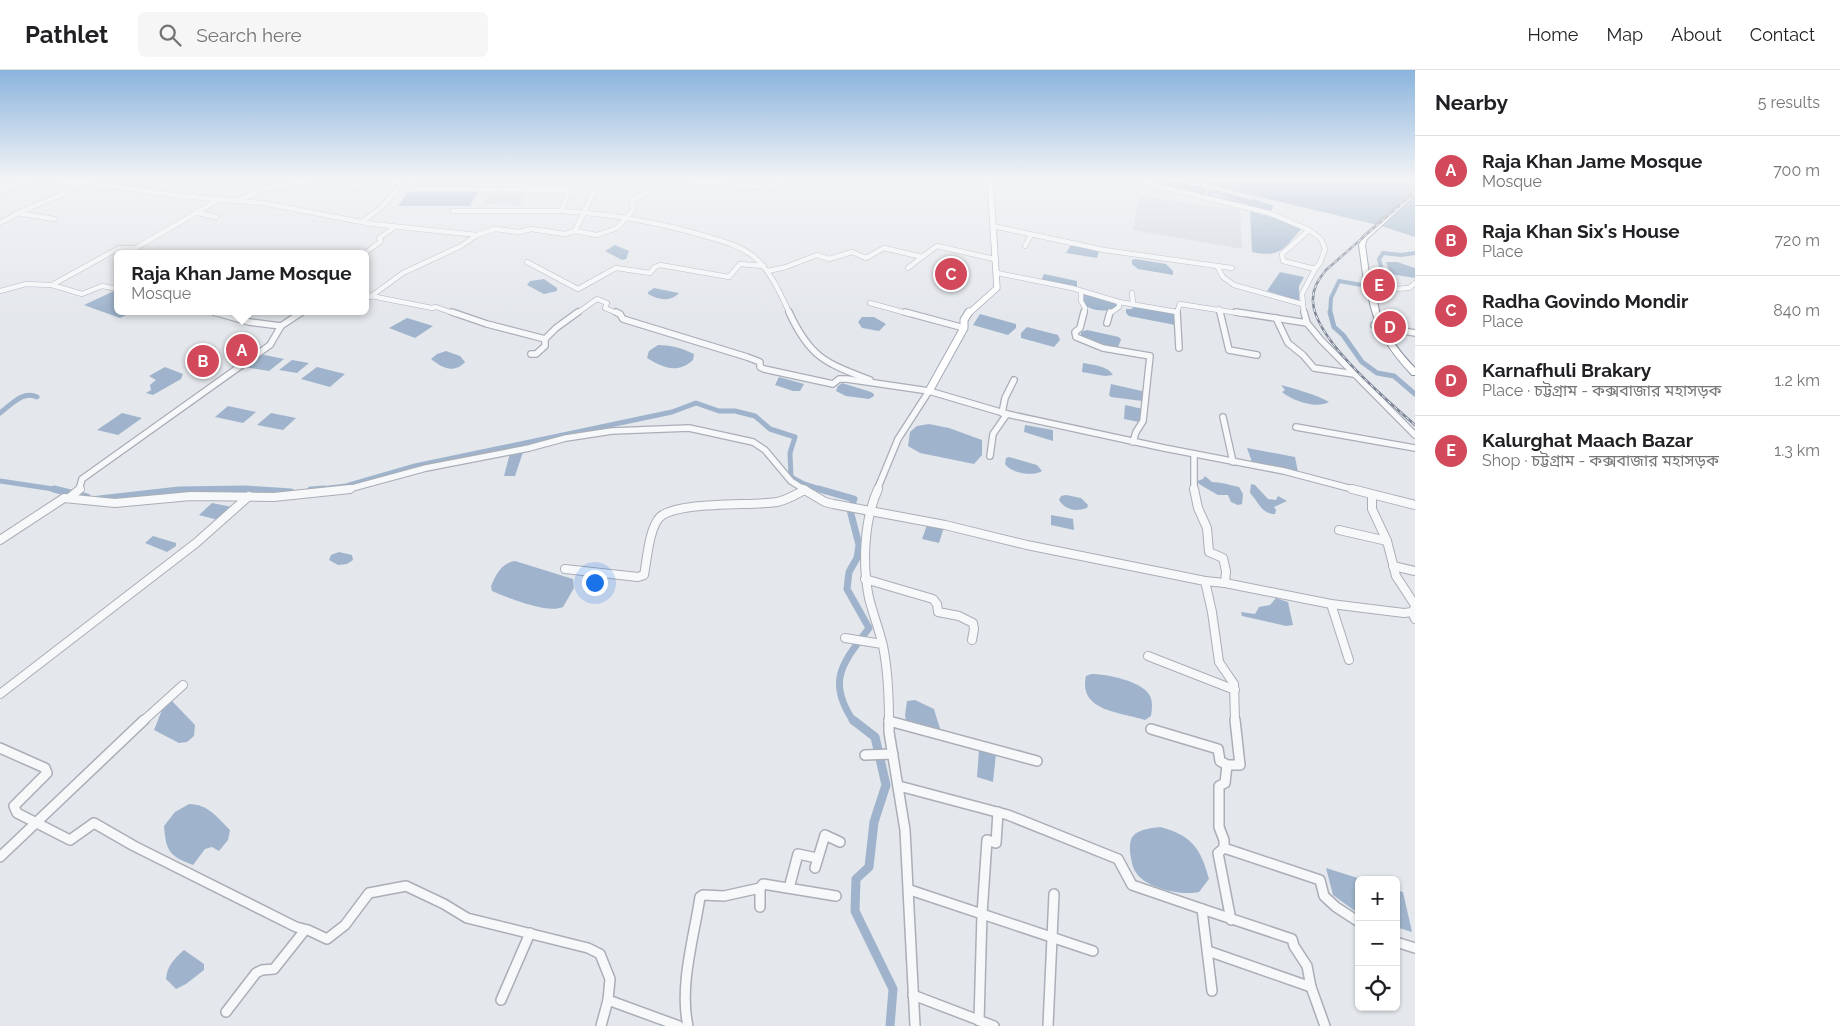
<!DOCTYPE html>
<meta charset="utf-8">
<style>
body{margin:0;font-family:Raleway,"Noto Sans Bengali",sans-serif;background:#f6f6f6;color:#202124}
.controls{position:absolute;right:15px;bottom:15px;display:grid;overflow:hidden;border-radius:8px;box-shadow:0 1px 4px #0004}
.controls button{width:45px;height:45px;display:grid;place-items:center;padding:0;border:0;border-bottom:1px solid #e0e0e0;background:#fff;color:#202124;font:25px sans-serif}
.you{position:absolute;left:594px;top:512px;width:18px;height:18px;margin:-12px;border:4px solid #fff;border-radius:50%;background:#1a73e8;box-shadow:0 0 0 8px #1a73e833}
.badge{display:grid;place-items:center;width:32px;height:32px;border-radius:50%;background:#d1495b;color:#fff;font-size:16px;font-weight:700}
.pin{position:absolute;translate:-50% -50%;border:2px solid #fff;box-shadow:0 1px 5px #0006}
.popup{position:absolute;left:114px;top:180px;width:255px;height:65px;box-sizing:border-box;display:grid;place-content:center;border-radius:8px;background:#fff;filter:drop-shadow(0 1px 4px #0005);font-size:16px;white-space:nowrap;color:#757577}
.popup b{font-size:19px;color:#202124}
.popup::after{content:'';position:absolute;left:50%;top:100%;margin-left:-10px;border:10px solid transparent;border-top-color:#fff}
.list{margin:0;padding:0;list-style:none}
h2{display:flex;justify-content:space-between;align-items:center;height:65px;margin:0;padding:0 20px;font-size:21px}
h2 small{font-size:16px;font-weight:400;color:#757577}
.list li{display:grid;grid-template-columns:32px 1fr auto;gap:15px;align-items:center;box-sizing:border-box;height:70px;padding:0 20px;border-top:1px solid #e0e0e0}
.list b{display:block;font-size:19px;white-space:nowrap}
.list p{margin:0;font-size:16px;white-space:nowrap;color:#757577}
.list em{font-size:16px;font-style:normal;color:#757577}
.icon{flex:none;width:28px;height:28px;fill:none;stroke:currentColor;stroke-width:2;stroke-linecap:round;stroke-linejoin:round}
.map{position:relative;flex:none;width:1415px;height:956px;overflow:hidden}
header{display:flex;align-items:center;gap:30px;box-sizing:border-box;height:70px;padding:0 25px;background:#fff;border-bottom:1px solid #e0e0e0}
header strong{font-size:24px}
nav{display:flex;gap:28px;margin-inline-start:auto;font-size:18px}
.search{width:350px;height:45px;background:#f6f6f6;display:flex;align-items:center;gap:12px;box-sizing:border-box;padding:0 18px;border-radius:8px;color:#757577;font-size:19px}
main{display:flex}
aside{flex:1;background:#fff}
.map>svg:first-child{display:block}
</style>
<header>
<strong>Pathlet</strong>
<div class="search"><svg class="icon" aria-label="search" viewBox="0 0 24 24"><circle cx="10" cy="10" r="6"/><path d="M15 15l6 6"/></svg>Search here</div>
<nav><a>Home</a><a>Map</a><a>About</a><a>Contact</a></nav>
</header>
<main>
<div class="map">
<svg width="1415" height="956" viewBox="0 0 1415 956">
<rect width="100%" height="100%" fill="#e4e7ec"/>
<!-- built -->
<g fill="#d2d6de">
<path d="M110,109H171L145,119L109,114L118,111Z"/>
<path d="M526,123L521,135L483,134L489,125Z"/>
<path d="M1139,126L1240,140L1242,179L1133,160Z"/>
</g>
<!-- water -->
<g fill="#9fb4cc">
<path d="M1183,109H1415V167L1378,155Z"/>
<path d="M408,122H478L470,136H398Z"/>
<path d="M1250,141L1278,149L1301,159C1284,179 1280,188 1252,182Z"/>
<path d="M615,175L629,181L626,189L622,190L605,181Z"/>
<path d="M1071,175L1099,181L1097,188L1066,183Z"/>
<path d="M1135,189L1166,194L1173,201V205L1138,199L1132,194V190Z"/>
<path d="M1386,192H1397L1415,198V208L1390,204Z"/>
<path d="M1280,202L1304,207L1299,216V231L1267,221Z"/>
<path d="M1044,204L1077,211V217L1041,211Z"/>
<path d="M544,209L557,218V221L544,224L527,215L530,211Z"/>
<path d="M654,218L679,223C671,232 658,230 648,224V222Z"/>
<path d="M114,221L118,223V241H134L120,248L84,235Z"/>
<path d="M1082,224L1111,231L1118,234V237C1106,242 1094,242 1083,234Z"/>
<path d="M1133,236L1174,244L1176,248L1175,255L1129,246L1126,243V239H1132Z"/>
<path d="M980,244L1016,254V258L1008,265L973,255Z"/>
<path d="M862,247H874L886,254L879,261L862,258L858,252Z"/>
<path d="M407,248L433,256L415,268L389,258Z"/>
<path d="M1027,257L1058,265L1060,270L1054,277L1021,268V263Z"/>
<path d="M1087,260L1119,267L1121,270L1118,277L1111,278L1081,267V262Z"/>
<path d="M658,275C670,275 682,278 694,284L693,290C678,304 663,298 647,288L649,281Z"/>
<path d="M446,281L460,286L465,292C454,304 442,298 431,289L437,284Z"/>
<path d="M260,284L284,289L269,301L244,297Z"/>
<path d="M292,290L309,293L297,303L279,300Z"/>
<path d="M1083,293C1093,295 1108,296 1113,305L1105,306L1082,302Z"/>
<path d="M165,297L183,304L181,309L153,325L146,323L151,320L150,315L156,310L149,306Z"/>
<path d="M317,297L345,304L330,317L301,309Z"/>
<path d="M779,307L804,314L800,321H793L775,315Z"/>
<path d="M842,313L871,322L874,324V326L869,329L846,326L836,321L838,316Z"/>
<path d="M1111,314L1142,321V331L1111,327L1109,325Z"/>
<path d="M1281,315C1295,319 1318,325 1329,332C1316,339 1293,331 1282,322L1285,320Z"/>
<path d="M1125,335L1143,339L1141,350L1139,352L1124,349Z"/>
<path d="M228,336L256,342L243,353L215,347Z"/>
<path d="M122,343L142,348L118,365L97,360Z"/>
<path d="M271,343L296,348L283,360L257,355Z"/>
<path d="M929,354L949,358L982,370V385L974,394L920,383L908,376L910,362L917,356Z"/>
<path d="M1025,355L1053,360V371L1024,362Z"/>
<path d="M1247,378L1295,387L1298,402L1252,392Z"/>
<path d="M523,382L515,406H504L510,383Z"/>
<path d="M1009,387L1037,395L1042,401C1033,407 1011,403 1005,394L1006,388Z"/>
<path d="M1205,406L1212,412C1221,412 1230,415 1239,417L1243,424L1242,434L1238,435L1231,432L1228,425H1218L1199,414L1197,411L1203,409Z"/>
<path d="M1251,414L1255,415L1268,429L1276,430L1278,426L1287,431L1274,437L1276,440L1275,444C1261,444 1259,432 1250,423Z"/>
<path d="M1066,425L1081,428L1088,435L1087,438C1075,442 1066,440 1059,430L1061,426Z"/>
<path d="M212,433L232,437L218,450L199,445Z"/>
<path d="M1051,445L1073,449L1074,460L1051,455Z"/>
<path d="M927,455L944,457L939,473L922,469Z"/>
<path d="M153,466L176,473V476L167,482L145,473Z"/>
<path d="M339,482L352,485L353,490L347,494L338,495L329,490L331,485Z"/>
<path d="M515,491L573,509L574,518L563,537C547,544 508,528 492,521L491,516C496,505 501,493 515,491Z"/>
<path d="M1276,528L1288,532L1293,555L1286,556L1242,546L1241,542L1255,544L1259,537L1270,535Z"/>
<path d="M1091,604C1106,604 1143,611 1150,626C1153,632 1152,640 1151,646L1145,650C1120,642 1078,641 1086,606Z"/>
<path d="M915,630L934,639L941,662L906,652L905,645L907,631Z"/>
<path d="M172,631L195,655L194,666L187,672L179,673L154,660L164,635Z"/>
<path d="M979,680L996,684L993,712L977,707Z"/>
<path d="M189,734C208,734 218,748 230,760L228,770L219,781L212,777L205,779L193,795C169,786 166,781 164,756L175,742Z"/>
<path d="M1160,757C1191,765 1201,778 1209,809L1199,822C1181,826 1144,818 1135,801C1132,796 1131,788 1130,782C1130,776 1129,769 1135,764C1142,759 1152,758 1160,757Z"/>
<path d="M1326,798L1364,810H1359V844L1333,825Z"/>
<path d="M1396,820L1403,822L1412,862L1396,857Z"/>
<path d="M184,880L204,894V900L186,914L176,919L166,909C167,896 174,889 184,880Z"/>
</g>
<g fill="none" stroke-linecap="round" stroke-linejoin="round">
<!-- canal-far3 -->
<g stroke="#9fb4cc" stroke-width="4">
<path d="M1173,113H1176L1205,120L1201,124L1169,116Z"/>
<path d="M1211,122H1216L1248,131L1244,134L1212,127L1209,125Z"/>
<path d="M1253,131L1271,137L1270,139L1249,135Z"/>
<path d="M1373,217L1387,219L1379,189L1383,183L1401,185L1415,183"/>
<path d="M1330,244L1331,228L1339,211L1362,215"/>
</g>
<!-- canal-far2 -->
<g stroke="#9fb4cc" stroke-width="5">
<path d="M1330,242L1334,257L1343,265L1362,292L1377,303L1394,306L1415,324"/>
<path d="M0,343C11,335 23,320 37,327"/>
<path d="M0,411L60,420"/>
<path d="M193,420H257"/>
<path d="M313,420L346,416L415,396L672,342L696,333L719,341H735L755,346L770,359L795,367L790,383L791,407L804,414L823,420"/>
</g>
<!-- canal-far1 -->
<g stroke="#9fb4cc" stroke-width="7">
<path d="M54,419L87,427"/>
<path d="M819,419L854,429L852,435"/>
<path d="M311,420L324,419"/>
<path d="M99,429L179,420L245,419L291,422"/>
<path d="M850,440L859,475L857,488L849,502L847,519L869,558C844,592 825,610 854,652"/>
</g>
<!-- canal -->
<path stroke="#9fb4cc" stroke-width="9" d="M853,650L875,667L886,715L874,752L869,797L856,809L855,841L893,919L890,956"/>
<defs>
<g id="minor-far3">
<path d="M32,109L112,116L180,126L263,133L372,154L477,165L495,159L519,162L531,159L565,164L575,161L597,165L617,158L633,140L632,131L646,122L654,109"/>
<path d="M354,109L351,114L355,118"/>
<path d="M416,109L414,114L418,119L569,120L562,141C611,144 658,152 705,166C722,171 739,175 753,186C771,201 780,223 790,244"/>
<path d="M446,109L459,111L461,109"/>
<path d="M670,109L685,111L690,109"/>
<path d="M1145,109L1142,112L1269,143L1309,160L1282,184L1283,191L1315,199L1302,224L1304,244"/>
<path d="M688,111L772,118L783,109"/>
<path d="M0,122L32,109"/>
<path d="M236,131L269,117L305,112L313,109"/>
<path d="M453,141H562"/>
<path d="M198,143L216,147"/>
<path d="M54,149L18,143L63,124L80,113"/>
<path d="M362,152L382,137L400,116L401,114L392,111L394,109"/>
<path d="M0,153L18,143"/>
<path d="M993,156L1104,180L1217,196L1223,207L1234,215L1302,234"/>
<path d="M1309,160L1321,169L1325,179L1320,193L1315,199"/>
<path d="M575,161L595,119"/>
<path d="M1025,176L1031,165"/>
<path d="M364,184L381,171L379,168L395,157"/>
<path d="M922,187L937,176L994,189"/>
<path d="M527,192L578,219L616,198L650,203L655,197L660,195L729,207L740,194L764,196"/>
<path d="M1217,196L1232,198"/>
<path d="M768,201L786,197L817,185L829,189L852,182L866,188L884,178L922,187L908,198"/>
<path d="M997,203L1072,218L1119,232L1177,242L1180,234L1244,244"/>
<path d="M52,215L82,224L102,216L118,219"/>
<path d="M0,221L26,214L52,215L119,178H136L218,130"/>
<path d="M1367,221L1409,218L1415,213"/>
<path d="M1081,222V231L1085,238L1084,244"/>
<path d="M1132,223L1133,234"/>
<path d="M366,225L432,238L436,237L456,244"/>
<path d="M370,227L403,203L461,176L477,165"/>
<path d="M870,233L910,244"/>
<path d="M1219,239L1220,244"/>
<path d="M209,241L218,244"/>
<path d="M300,244L304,241"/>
<path d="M576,244L597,229L607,233L605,238L619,244"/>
<path d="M1109,244L1119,237V232"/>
</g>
<g id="minor-far2">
<path d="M214,242L249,252L281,256L302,242"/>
<path d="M452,242L487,254L545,269"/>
<path d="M616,242L620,244L623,249L747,287L760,292V297L764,299L833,314L839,309H847L929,321L1007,344L1164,378L1284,401L1356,420"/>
<path d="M789,242C810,288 826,293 870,310"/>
<path d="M905,242L964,258"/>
<path d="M1084,242L1080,258L1075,262L1076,267L1103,278L1150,286L1143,351L1136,362L1133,372"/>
<path d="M1177,242L1179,278"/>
<path d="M1220,242L1229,280L1257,285"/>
<path d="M1236,242L1307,253L1304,242"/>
<path d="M1276,248L1288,273L1303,285L1314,298L1354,304"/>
<path d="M1107,253L1110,242"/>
<path d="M1307,253L1321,270L1415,365"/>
<path d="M1374,255L1415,263"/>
<path d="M531,284H536L545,276V269L556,258L578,242"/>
<path d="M1002,343L1005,328L1014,310"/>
<path d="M1223,347L1233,392"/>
<path d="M1296,357L1415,378"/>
<path d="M1194,384V420"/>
<path d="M990,386L993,364L1007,344"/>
<path d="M79,420L82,409L270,275L281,256"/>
<path d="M345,420L426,398L529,378L566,368L612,361L689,358L753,372L765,380L791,411L805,420"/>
<path d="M877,420L898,369L929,321"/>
</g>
<g id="minor-far1">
<path d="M803,419L825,432L833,434L945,455L1027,475L1205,511L1225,513L1331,534L1404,543L1412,542L1415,537"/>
<path d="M878,419C864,450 862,494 869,528C873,544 879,559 883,576C888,601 889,626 889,652"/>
<path d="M1194,419L1198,438L1207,458L1209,482L1223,488L1226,501L1225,513"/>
<path d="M1352,419L1415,435"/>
<path d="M1372,425V439L1387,471L1396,506L1415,535"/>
<path d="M69,428L80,419"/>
<path d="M1339,460L1387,471"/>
<path d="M0,470L64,428L115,433L191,426L274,427L350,419"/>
<path d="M1393,496L1415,501"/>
<path d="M565,499L638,507L644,505C647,490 649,458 660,447C677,431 752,436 777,432C787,430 796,424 805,420"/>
<path d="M865,509L933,529L937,534L938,542L959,546L973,553L974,559L972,570"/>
<path d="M1205,511L1212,542L1219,592L1234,614L1235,652"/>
<path d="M1331,534L1349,590"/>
<path d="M1412,542L1415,549"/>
<path d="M845,568L882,574"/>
<path d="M1148,586L1235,620"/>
<path d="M0,624L196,473L249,426"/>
<path d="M889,651L891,652"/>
<path d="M142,652L183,615"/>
</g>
<g id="minor">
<path d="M889,650V662L905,760L915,956"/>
<path d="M889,651L1037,691"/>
<path d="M1151,659L1218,679L1220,691L1227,695"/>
<path d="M0,678L45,698L47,703L14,736L17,743L70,770L94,753L134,776L296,857L308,860L327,869L345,855L369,823L406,816L444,834L467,848L588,878L600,884L610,909L608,930L679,956"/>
<path d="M865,685L893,684"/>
<path d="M899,716L1008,745L1118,789L1132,815L1202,839L1212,921"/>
<path d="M1224,778L1320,810L1324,826L1336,837L1359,852"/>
<path d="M0,787L144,650"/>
<path d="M815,798L825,765L840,772"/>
<path d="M760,818L763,814L836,826"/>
<path d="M789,818L798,784L817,788"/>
<path d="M910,820L1093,881"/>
<path d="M1202,839L1292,869L1294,876L1307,896L1311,917L1325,956"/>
<path d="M1231,850L1218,783L1224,778V770L1219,757V716L1225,713L1227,695H1240L1235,650"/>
<path d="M1396,872L1415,878"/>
<path d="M1208,881L1311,917"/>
<path d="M913,925L994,956"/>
<path d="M501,930L530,863"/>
<path d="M226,942L256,903L262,900L274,899L305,860"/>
<path d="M979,951L982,844L987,770L996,773L998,742"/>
<path d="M601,956L608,930"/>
<path d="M688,956C679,916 694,867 700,827L703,825L724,826L760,818V837"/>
<path d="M1048,956L1054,824"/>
</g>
<path id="major-far1" d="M968,244L997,218L990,109"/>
<path id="major" d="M929,321L964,258V250L969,242"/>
<path id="highway" d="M1415,120V125L1367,169L1365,175L1371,218C1378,226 1378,240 1381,249C1389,268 1401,284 1415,298V305H1412C1389,281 1373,256 1368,223L1365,219L1359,175L1362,167Z"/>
</defs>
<!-- minor-far3 casing -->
<use href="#minor-far3" stroke="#a9aeb7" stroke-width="5.5"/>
<!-- minor-far2 casing -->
<use href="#minor-far2" stroke="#a9aeb7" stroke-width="8"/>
<!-- minor-far1 casing -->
<use href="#minor-far1" stroke="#a9aeb7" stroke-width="10"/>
<!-- minor casing -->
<use href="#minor" stroke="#a9aeb7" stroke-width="12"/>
<!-- major-far1 casing -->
<use href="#major-far1" stroke="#a3abb8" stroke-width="7"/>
<!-- major casing -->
<use href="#major" stroke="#a3abb8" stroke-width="9"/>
<!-- highway casing -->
<use href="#highway" stroke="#8b94a3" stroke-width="2"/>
<!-- minor-far3 -->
<use href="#minor-far3" stroke="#f7f8fa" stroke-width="4.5"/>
<!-- minor-far2 -->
<use href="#minor-far2" stroke="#f7f8fa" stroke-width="5.5"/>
<!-- minor-far1 -->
<use href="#minor-far1" stroke="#f7f8fa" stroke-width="8"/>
<!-- minor -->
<use href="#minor" stroke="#f7f8fa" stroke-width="9"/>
<!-- major-far1 -->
<use href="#major-far1" stroke="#fff" stroke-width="5.5"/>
<!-- major -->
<use href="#major" stroke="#fff" stroke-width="7"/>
<!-- highway -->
<use href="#highway" fill="#fff" fill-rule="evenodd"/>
<defs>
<path id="rail" d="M1415,122L1326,200C1318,210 1312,219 1313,232C1315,270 1387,330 1415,355"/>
</defs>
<!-- rail casing -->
<use href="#rail" stroke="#7d8696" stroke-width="2.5"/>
<!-- rail -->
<use href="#rail" stroke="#f4f6f9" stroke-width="1" stroke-dasharray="4" stroke-linecap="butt"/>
</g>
<!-- sky -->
<linearGradient id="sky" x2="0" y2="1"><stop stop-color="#8bb4dd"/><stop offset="0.45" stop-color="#f3f4f6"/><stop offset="1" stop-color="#f3f4f6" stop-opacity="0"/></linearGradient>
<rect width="1415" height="243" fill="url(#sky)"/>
</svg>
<div class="controls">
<button>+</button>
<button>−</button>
<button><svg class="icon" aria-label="locate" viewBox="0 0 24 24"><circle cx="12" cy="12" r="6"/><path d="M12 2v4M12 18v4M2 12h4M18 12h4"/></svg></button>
</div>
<div class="you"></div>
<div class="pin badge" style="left:242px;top:280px">A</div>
<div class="popup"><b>Raja Khan Jame Mosque</b>Mosque</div>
<div class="pin badge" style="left:203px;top:291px">B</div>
<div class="pin badge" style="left:951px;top:204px">C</div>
<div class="pin badge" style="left:1390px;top:257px">D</div>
<div class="pin badge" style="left:1379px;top:215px">E</div>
</div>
<aside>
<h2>Nearby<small>5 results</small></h2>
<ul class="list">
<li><span class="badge">A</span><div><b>Raja Khan Jame Mosque</b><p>Mosque</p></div><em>700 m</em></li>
<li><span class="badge">B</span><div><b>Raja Khan Six's House</b><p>Place</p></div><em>720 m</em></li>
<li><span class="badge">C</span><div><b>Radha Govindo Mondir</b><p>Place</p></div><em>840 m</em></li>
<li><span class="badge">D</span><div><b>Karnafhuli Brakary</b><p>Place · চট্টগ্রাম - কক্সবাজার মহাসড়ক</p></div><em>1.2 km</em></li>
<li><span class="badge">E</span><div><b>Kalurghat Maach Bazar</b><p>Shop · চট্টগ্রাম - কক্সবাজার মহাসড়ক</p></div><em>1.3 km</em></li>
</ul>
</aside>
</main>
